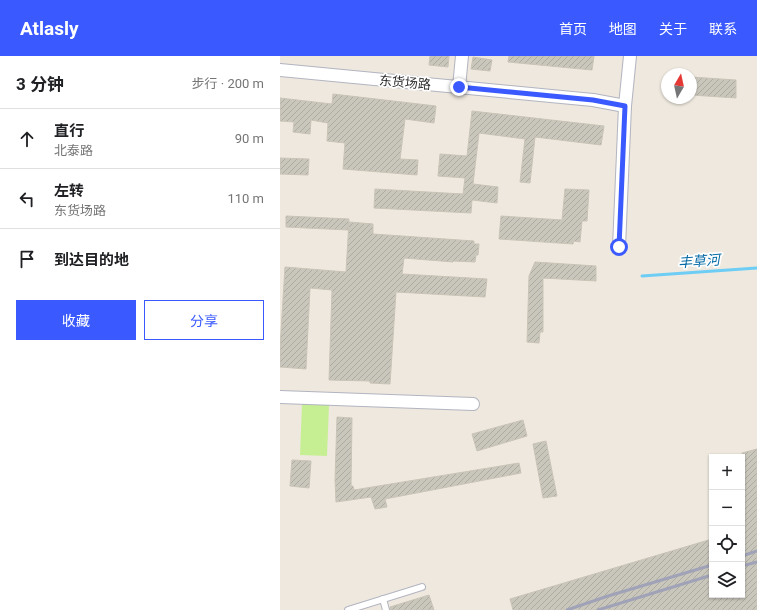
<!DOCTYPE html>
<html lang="zh">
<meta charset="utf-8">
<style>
body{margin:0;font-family:Roboto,"Noto Sans SC",sans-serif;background:#f6f6f6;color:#202124}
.controls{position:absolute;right:12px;bottom:12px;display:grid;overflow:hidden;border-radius:0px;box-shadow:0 1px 3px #0004}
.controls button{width:36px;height:36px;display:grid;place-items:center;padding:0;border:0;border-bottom:1px solid #e0e0e0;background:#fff;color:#202124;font:20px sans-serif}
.compass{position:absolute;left:381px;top:12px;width:36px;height:36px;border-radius:50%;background:#fff;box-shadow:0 1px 3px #0004;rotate:9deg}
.stop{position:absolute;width:12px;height:12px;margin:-9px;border:3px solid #3a5aff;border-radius:50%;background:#fff}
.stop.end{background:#3a5aff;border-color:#fff;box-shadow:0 1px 4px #0008}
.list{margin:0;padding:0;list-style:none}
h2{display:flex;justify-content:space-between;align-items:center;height:52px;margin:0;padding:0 16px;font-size:17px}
h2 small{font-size:13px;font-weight:400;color:#757577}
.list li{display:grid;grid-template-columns:26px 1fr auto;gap:12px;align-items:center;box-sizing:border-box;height:60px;padding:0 16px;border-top:1px solid #e0e0e0}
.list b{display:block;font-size:15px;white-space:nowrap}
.list p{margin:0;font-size:13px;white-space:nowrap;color:#757577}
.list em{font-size:13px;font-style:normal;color:#757577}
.actions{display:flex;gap:8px;padding:12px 16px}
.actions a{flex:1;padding:9px 0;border:1px solid #3a5aff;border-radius:0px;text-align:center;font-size:14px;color:#3a5aff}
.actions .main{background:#3a5aff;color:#fff}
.icon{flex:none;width:22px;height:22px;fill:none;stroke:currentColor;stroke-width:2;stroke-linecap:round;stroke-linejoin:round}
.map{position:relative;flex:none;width:477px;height:554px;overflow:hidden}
header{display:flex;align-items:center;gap:24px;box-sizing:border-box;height:56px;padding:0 20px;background:#3a5aff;color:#fff}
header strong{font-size:19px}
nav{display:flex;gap:22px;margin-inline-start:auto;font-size:14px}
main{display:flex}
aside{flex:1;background:#fff}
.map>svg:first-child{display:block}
</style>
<header>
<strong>Atlasly</strong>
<nav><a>首页</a><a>地图</a><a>关于</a><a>联系</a></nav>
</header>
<main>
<aside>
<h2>3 分钟<small>步行 · 200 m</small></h2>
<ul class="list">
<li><svg class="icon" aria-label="ahead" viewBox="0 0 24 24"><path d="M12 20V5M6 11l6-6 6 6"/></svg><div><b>直行</b><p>北泰路</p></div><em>90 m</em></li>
<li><svg class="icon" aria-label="left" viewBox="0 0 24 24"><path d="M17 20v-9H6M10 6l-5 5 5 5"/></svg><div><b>左转</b><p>东货场路</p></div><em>110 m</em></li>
<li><svg class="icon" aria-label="arrive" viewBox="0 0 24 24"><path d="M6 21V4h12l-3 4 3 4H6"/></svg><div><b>到达目的地</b></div></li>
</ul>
<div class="actions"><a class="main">收藏</a><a>分享</a></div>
</aside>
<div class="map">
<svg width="477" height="554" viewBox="0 0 477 554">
<defs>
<pattern id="building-hatch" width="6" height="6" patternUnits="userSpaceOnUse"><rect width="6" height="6" fill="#c9c6bc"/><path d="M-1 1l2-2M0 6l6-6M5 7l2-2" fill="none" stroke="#adaaa2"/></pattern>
</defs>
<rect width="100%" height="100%" fill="#eee8de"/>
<!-- pitch -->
<path fill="#c6ef93" d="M22,348L49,349L47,400L20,399Z"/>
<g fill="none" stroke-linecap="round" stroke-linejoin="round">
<!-- stream -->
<path stroke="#6dcdf5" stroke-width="3" d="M362,220L477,212"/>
</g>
<!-- building -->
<g fill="url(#building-hatch)" stroke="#cac4b7">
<path d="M150,0H169L168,11L149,9Z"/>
<path d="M229,0H314L312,14L228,6Z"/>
<path d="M193,1L212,4L210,15L191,13Z"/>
<path d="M411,21L456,24V42L411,39Z"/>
<path d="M53,38L156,50L154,67L125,63L120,103L138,104L137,119L63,113L65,87L47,85L48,67L31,64L30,78L13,76L14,66L0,65V42L52,48Z"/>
<path d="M192,55L324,70L321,89L255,81L250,127L240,126L245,83L199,77L193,128L218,131L217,147L192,144L191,157L94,152L95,133L183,138L185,122L158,120L160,98L187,100Z"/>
<path d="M0,102L29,103L28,119L0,118Z"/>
<path d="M285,133L309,134L307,165H302L300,186L294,185L293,188L219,183L221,160L282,164Z"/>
<path d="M6,160L69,163L68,174L6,171Z"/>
<path d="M69,166L93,168V178L194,185V188H199L198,199H196L195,206L173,205V206L124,202L122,218L207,223L205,241L116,236L110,328L90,327V325L49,324L52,234L30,232L26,313L0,311V292L5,211L66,216Z"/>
<path d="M255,206L316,210V225L263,222V276H260L259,287L247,286L249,220Z"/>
<path d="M57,361L72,362L71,430H73L74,434L239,407L241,417L105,443L107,451L95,453L91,441L56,446L55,424Z"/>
<path d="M243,364L247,380L197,395L192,378Z"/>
<path d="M266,385L277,440L263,442L253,388Z"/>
<path d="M477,393V554H233L230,543L432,483V539H462V397Z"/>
<path d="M12,404L31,405L29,432L10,430Z"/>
<path d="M149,539L154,554H110V551Z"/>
</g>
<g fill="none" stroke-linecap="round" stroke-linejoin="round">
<defs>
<g id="service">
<path d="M103,543L106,554"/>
<path d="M68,554L142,531"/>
</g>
<g id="minor">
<path d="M0,14L313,44L345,50"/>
<path d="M179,31L182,0"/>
<path d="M339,191L345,50L350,0"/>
<path d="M0,341L193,348"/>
</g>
</defs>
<!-- service casing -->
<use href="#service" stroke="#b2b4c0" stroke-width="8"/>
<!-- minor casing -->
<use href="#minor" stroke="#b2b4c0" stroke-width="14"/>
<!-- service -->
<use href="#service" stroke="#fff" stroke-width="6"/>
<!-- minor -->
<use href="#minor" stroke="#fff" stroke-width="12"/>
<!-- rail -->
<g stroke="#a0a3b7" stroke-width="3">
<path d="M462,500L477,495"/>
<path d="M462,510L477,506"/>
<path d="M287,554L328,540L432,509"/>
<path d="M318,554L432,519"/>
</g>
</g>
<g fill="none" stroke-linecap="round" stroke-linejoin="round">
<!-- route -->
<path stroke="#3a5aff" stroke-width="5" d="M179,31L313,44L345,50L339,191"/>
</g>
<g text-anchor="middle" stroke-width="3.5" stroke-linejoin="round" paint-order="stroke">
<!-- street labels -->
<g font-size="13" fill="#2c2c2c" stroke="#fff">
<text transform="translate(125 26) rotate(5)" y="5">东货场路</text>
</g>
<!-- water labels -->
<g font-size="14" font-style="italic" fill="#076ba6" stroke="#fff">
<text transform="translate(419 205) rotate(-4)" y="5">丰草河</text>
</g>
</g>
</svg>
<div class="controls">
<button>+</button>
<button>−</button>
<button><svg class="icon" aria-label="locate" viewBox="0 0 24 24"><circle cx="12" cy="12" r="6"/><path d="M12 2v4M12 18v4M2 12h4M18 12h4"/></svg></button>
<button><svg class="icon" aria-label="layers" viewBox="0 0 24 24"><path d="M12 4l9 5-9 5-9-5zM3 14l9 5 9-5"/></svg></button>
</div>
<svg class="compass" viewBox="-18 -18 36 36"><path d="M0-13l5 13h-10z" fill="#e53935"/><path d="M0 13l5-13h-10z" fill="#757577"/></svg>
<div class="stop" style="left:339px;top:191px"></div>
<div class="stop end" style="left:179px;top:31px"></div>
</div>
</main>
